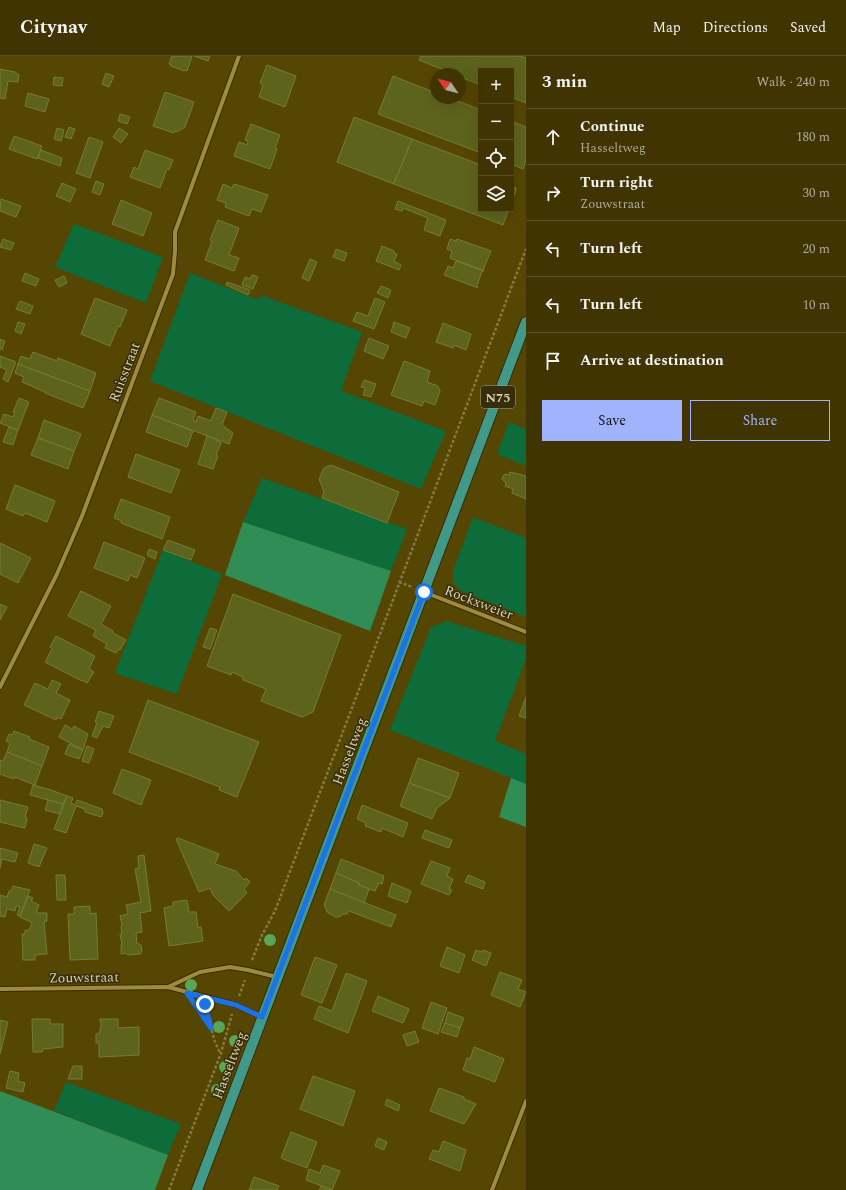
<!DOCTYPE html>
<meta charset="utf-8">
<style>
body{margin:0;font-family:Spectral,serif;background:#4b3f11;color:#f1f3f6}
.controls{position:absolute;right:12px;top:12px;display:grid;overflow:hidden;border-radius:0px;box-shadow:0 4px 16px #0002}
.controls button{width:36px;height:36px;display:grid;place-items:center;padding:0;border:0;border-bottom:1px solid #594f24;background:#403402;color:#f1f3f6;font:20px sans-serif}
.compass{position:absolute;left:430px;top:12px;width:36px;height:36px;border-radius:50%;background:#403402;box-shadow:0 4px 16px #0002;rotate:305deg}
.stop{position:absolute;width:12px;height:12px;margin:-9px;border:3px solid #1a73e8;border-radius:50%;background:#fff}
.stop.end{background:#1a73e8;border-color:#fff;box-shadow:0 1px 4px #0008}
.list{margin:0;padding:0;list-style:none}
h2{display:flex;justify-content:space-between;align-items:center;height:52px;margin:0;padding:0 16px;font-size:17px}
h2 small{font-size:13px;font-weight:400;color:#aeaa99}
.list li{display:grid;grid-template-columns:26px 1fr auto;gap:12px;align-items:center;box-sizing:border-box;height:56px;padding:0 16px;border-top:1px solid #594f24}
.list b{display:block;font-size:15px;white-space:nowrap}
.list p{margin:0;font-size:13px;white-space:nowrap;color:#aeaa99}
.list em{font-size:13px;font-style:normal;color:#aeaa99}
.actions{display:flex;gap:8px;padding:12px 16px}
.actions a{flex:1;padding:9px 0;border:1px solid #a1b3fd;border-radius:0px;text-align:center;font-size:14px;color:#a1b3fd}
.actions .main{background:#a1b3fd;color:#111}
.icon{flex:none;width:22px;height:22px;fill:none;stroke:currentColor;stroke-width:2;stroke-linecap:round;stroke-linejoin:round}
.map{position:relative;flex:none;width:526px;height:1134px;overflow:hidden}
header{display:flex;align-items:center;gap:24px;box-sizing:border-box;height:56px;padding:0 20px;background:#403402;border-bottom:1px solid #594f24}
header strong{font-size:19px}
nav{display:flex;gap:22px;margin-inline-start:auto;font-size:14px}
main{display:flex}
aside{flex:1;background:#403402}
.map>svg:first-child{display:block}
</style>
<header>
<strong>Citynav</strong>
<nav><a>Map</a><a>Directions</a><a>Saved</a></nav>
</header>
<main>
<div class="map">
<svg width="526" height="1134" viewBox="0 0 526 1134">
<rect width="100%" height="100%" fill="#564603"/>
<!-- green -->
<g fill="#0d6c3a">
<path d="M74,168L163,201L146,247L55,211Z"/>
<path d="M190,217L256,243L263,240L362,276L341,335L446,375L421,433L150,325Z"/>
<path d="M509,366L526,373V410L497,398Z"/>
<path d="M262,422L407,473L391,515L243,466Z"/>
<path d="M473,461L526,482V561L461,535L453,526V515Z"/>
<path d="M163,494L222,518L177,638L115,617Z"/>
<path d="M447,565L526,590V603L495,685L526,698V729L511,722L390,674L431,571Z"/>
<path d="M66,1026L181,1068L168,1099L54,1055Z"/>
</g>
<!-- forest -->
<g fill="#318d56">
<path d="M243,466L391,515L370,575L225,519Z"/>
<path d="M511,722L526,728V771L499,761Z"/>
<path d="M0,1035L168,1099L155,1134H0Z"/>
</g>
<!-- building -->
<g fill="#5d631d" stroke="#767d30">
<path d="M172,0H192L187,15L185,14L184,15L171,10V9L169,8Z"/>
<path d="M194,0H210L208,5Z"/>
<path d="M421,0H520L526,2V47L511,41V15H481V29L460,21V18H454L419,4Z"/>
<path d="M267,9L296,20L285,51L259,41L263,29L260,27Z"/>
<path d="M0,13L15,16L19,19L18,26L8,25L5,43L0,42Z"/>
<path d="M106,17L114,20L109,31L102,28Z"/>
<path d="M393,20L436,37V42H450L481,54V97L378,58Z"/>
<path d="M54,21L63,22L62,30L53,29Z"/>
<path d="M165,36L194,46L185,71L177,76L175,75L174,77L153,70Z"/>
<path d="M28,37L49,43L45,56L25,50Z"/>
<path d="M120,58L130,61L127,68L118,65Z"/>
<path d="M354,61L412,83L394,128L337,106Z"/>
<path d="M511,65L526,71V104L523,113L511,108Z"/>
<path d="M251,68L280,79L275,92L277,93L270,113L234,100L239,86L247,89L248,85L245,84Z"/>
<path d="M69,71L75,73L71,83L65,81Z"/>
<path d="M57,72L64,74L61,85L54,83Z"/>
<path d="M119,72L128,78L121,87L113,81Z"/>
<path d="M14,80L42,90L37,103L9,93Z"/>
<path d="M89,81L103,86L90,122L76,117Z"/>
<path d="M412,83L481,109V153H509L503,169L394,128Z"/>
<path d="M41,94L62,102L60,110L38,102Z"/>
<path d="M145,94L173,104L169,114L167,113L160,132L130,121L134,111L138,113Z"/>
<path d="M96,125L104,128L100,139L92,136Z"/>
<path d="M62,127L76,133L70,146L56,140Z"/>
<path d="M223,128L232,132L234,128L268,139L261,156L252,153L249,160L225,151L226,147L217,144Z"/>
<path d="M511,130L516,132V134L511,147Z"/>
<path d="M1,143L21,150L16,161L0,155Z"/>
<path d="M121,144L152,157L143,180L112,168Z"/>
<path d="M398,145L446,164L440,180L424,174L428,162L403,152L402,155L395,153Z"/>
<path d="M218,164L239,172L229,199L239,202L234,215L205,204L212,185L210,184Z"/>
<path d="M3,183L14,187L11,194L0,191Z"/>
<path d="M450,183L456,185L457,183L491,195L483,214L450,202L452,195L447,193Z"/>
<path d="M382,190L394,195V197L397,198L394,205L401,209L399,214L376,205Z"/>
<path d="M336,193L347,197L344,205L333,201Z"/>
<path d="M310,203L317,206L309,225L302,222Z"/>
<path d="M456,205L484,215H482L477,230L478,232L444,219L448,210L453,212Z"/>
<path d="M25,217L39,223L36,230L22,225Z"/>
<path d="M252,219L258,221L253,233L242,229L245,221L250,223Z"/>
<path d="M64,220L67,227L59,231L55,224Z"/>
<path d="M227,226L250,234L248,239L226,229Z"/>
<path d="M381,230L391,234L388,242L377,237Z"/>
<path d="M95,242L127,254L120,271L118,270L110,290L81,278Z"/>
<path d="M375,242L385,246L374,273L353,265L357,256L368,260Z"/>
<path d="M20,245L33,250L30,258L16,253Z"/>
<path d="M18,266L25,268L21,278L15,275Z"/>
<path d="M394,266L410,272L406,282L391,276Z"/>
<path d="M443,267L471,278L466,294L454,289L453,292L436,286Z"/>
<path d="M369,282L389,290L383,303L364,295Z"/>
<path d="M0,283L5,285L2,294L0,293Z"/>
<path d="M33,296L57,305L58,302L96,317L90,335L18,308L21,300L30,303Z"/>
<path d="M0,300L16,306L8,326L3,323L7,314L0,311Z"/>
<path d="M404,305L430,315L427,326L438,330L440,335L435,349L424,345L422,350L391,339Z"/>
<path d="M18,308L90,335L83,352L45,337V336L22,326L24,321L15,317Z"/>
<path d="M364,324L376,328L371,341L363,339L365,332L361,331Z"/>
<path d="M19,342L29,346L18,374L0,367L4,358L13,361L15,356H13Z"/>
<path d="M159,342L196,356L193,364L196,366L198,360L211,365L216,352L227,356L222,369L233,377L229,388L152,359Z"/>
<path d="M152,359L193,375L187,391L146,376Z"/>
<path d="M44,364L81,378L74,395L38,382Z"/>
<path d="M9,371L18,374L13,389L3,386Z"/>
<path d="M207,380L216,383V384L221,387L216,399L218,400L213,413L198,408Z"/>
<path d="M38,382L74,395L68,413L31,399Z"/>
<path d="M136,398L180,414L171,437L128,421Z"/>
<path d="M331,409L399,436L387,467L322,442L324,436L319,423L324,412Z"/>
<path d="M510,416L526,420V443L512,437L513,433L505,430L506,427L502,423L503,420L505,418L509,419Z"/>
<path d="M15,429L55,445L47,466L25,457L23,460L6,453Z"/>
<path d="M121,443L170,461L162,483L121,467L122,465L114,462Z"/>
<path d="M168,484L195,494L191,504L163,494Z"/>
<path d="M104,486L145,502L137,522L130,519L128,525L94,512Z"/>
<path d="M0,487L31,502L18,527L0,518Z"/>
<path d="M149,493L157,496L155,503L147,499Z"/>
<path d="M81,535L111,550L101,568L113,575V577L126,584L120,594L119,593L116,597L105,592L107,588L93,580L96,574L68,560Z"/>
<path d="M233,538L341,579L313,656L302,661L261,645L266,633L243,624V621L232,616L231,619L207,610Z"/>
<path d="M0,548L7,551L0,564Z"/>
<path d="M210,572L217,574L210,593L203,591Z"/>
<path d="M56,580L95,600L89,613L94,616L87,627L82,624V625L45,606L52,593L50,591Z"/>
<path d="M52,624L61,628L56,637L70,644L61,663L57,661L56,664L24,649L35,627L48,633Z"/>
<path d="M526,641V662L519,660Z"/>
<path d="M148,644L259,686L237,741L219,734L220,731L129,696Z"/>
<path d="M99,655L114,660L109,672L103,670L97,682L92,680L97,667L95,666Z"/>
<path d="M65,669L72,673L74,670L88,678L83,694L59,681Z"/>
<path d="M14,675L30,681L29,683L49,691L42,710L7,696L10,687L6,685L9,678L12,679Z"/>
<path d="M69,688L83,694L79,703L65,698Z"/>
<path d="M87,690L94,693L89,707L82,705Z"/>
<path d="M7,696L42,710L35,729L15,721L14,723L0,718V704L3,705Z"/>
<path d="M418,702L459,717L450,742L409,727Z"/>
<path d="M122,713L151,724L141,749L113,737Z"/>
<path d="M409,727L450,742L437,752L432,763L400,750Z"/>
<path d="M33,729L51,734L67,740L63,748L30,739Z"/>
<path d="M67,740L73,742L71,747L75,749L77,744L102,753L103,757L101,761L85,756V753L76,750L66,777L54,773Z"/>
<path d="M0,744L28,751L25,761L27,762L25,772L0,766Z"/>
<path d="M48,744L63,748L60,758L45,754Z"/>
<path d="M362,749L408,767L403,781L382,772L381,776L365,770L366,767L357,763Z"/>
<path d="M425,774L452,784L449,792L422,782Z"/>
<path d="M178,782L219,798L215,808L236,815L244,824L246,822L250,826L244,833L247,837L229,855L213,839L210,832L199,836L176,783Z"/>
<path d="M34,788L47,792L39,811L28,807Z"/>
<path d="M0,792L18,797L15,806L2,803L0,812Z"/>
<path d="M144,799L151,855L140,857L142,876L136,877L137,887L141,889L142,895L140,898L128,899L125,897L121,898V889H122L120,878H122L121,870L122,869L120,860L128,858L126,849L141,846L135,813L139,812L138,800Z"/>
<path d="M341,803L384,820L382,828L379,827L375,835L359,829V827L336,817Z"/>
<path d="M431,805L450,812L447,820L453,823L449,833L452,834L449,839L421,828Z"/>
<path d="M336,817L359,827V829L369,833L364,847L330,833Z"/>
<path d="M56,819H65L66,844H57Z"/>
<path d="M468,819L485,826L483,833L465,826Z"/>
<path d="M392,827L411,835L407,847L388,840Z"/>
<path d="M13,830L30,834L20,860L17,859L20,851L16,850L15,855L7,853L5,861L0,860V839L7,841L9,835H11Z"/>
<path d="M330,833L396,859L391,871L349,855L347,858H342L341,860L336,861L330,858L326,855L327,853L325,852V849H324Z"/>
<path d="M28,840L33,842L31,845L39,849L36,857H47V865L44,866L47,898L35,899V904H23L22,878H25V874L28,875L32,868L31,866L20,861Z"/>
<path d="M187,844L189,856H196L198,872L201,871L203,885L169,890L164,852L173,850V846Z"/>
<path d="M90,850V858L96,857L98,903L70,904L68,858H74V851Z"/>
<path d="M447,891L465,899L459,917L440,910Z"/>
<path d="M476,894L482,896L483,894L491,897L486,910L472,904Z"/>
<path d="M315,901L337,909L322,947L301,939Z"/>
<path d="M500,916L522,924L518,933L526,936L520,951L491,939Z"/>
<path d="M346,917L367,925L348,977L314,963L319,950L332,955Z"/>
<path d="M378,940L409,953L403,967L372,955Z"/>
<path d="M431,946L447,952L438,978L422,972Z"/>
<path d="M448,956L464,962L460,972L445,967Z"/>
<path d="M32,963H50V968H63V991L43,993L42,996H33Z"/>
<path d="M100,963H118V972L139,971V999L99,1001V987H96V978H99L101,970Z"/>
<path d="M0,964L8,966L0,998Z"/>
<path d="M445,967L460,972L457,981L441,976Z"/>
<path d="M415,975L419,986L407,990L403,979Z"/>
<path d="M474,991L504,1003L495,1026L463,1014L467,1002L470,1003Z"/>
<path d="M73,1010H82V1023H68Z"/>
<path d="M10,1015L19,1017L18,1025L25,1027L23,1036L6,1032Z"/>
<path d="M313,1020L355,1035L343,1070L300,1053Z"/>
<path d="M439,1032L464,1041V1043L476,1048L464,1068L430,1055Z"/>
<path d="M387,1043L400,1049L398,1055L385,1049Z"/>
<path d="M291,1076L317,1086L307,1112L281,1102Z"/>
<path d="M378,1082L387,1086L384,1094L375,1090Z"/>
<path d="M443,1085L466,1094L460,1115L429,1103L433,1094L439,1096Z"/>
<path d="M323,1109L340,1115L332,1134L306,1124L309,1113L320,1117Z"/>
<path d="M254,1121L279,1130L277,1134H249Z"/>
<path d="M321,1130L332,1134H319Z"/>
</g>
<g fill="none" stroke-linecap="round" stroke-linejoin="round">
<defs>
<g id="minor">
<path d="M424,536L526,576"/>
<path d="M0,631L57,518L82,460L173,218L175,195V176L239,0"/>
<path d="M168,931L200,916L230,911L248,914L277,921"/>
<path d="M0,933L168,931L236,949L262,961"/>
<path d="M492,1134L526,1045"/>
</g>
<path id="primary" d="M197,1134L526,266"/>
</defs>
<!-- minor casing -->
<use href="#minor" stroke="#382c01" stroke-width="6"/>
<!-- primary casing -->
<use href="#primary" stroke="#382c01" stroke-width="12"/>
<!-- path -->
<g stroke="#867940" stroke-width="2.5" stroke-dasharray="3 2" stroke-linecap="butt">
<path d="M399,526L412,531"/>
<path d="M252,904L262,879L275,855L526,193"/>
<path d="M239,940L245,924"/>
<path d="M196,949L210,970"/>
<path d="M205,950L215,986L220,997"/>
<path d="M169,1134L221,997L232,958"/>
</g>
<!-- minor -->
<use href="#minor" stroke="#9f8a3d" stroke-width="4"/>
<!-- primary -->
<use href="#primary" stroke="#409989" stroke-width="10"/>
</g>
<!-- trees -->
<g fill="#59a656">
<circle cx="270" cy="884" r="6"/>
<circle cx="191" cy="929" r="6"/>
<circle cx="219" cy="971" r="6"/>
<circle cx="235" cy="985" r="6"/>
<circle cx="225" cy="1011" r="6"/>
<circle cx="217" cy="1034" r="6"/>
</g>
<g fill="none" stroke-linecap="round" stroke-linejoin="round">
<!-- route -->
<path stroke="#1a73e8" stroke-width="5" d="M205,948L211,972L187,937L236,949L262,961L424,536"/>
</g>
<g text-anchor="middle" stroke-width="3" stroke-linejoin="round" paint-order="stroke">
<!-- shield labels -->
<rect fill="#362d0c" stroke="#aaa07d" stroke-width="1" x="481" y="330" width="34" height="22" rx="3"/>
<g font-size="13" font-weight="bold" fill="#dcd2ad">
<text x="498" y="346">N75</text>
</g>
<!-- street labels -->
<g font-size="14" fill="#dcd2ad" stroke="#362d0c">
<text transform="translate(124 316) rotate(-69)" y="5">Ruisstraat</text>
<text transform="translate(479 546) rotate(21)" y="5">Rockxweier</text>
<text transform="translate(349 695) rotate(-69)" y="5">Hasseltweg</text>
<text transform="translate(84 921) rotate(-1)" y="5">Zouwstraat</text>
<text transform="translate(229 1009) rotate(-69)" y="5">Hasseltweg</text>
</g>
</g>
</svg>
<div class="controls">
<button>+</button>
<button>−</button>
<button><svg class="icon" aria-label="locate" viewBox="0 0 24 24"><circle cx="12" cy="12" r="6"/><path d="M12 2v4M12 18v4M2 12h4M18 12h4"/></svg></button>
<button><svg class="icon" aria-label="layers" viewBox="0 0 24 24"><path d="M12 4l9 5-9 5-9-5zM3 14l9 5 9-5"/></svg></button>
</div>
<svg class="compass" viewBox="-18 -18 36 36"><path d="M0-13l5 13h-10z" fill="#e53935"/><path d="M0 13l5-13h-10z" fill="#aeaa99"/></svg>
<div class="stop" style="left:424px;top:536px"></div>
<div class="stop end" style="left:205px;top:948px"></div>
</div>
<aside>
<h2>3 min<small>Walk · 240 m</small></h2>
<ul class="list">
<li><svg class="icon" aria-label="ahead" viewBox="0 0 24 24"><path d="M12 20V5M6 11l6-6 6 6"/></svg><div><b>Continue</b><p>Hasseltweg</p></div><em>180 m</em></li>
<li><svg class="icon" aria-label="right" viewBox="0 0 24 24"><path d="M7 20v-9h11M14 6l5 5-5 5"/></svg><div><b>Turn right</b><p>Zouwstraat</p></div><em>30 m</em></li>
<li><svg class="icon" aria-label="left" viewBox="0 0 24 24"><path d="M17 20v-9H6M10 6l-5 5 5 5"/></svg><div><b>Turn left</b></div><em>20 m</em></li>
<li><svg class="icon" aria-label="left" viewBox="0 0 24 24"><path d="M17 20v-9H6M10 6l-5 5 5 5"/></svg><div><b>Turn left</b></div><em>10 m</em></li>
<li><svg class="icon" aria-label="arrive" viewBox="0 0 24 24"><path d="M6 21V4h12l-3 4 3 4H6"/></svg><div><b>Arrive at destination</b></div></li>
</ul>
<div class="actions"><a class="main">Save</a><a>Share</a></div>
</aside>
</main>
